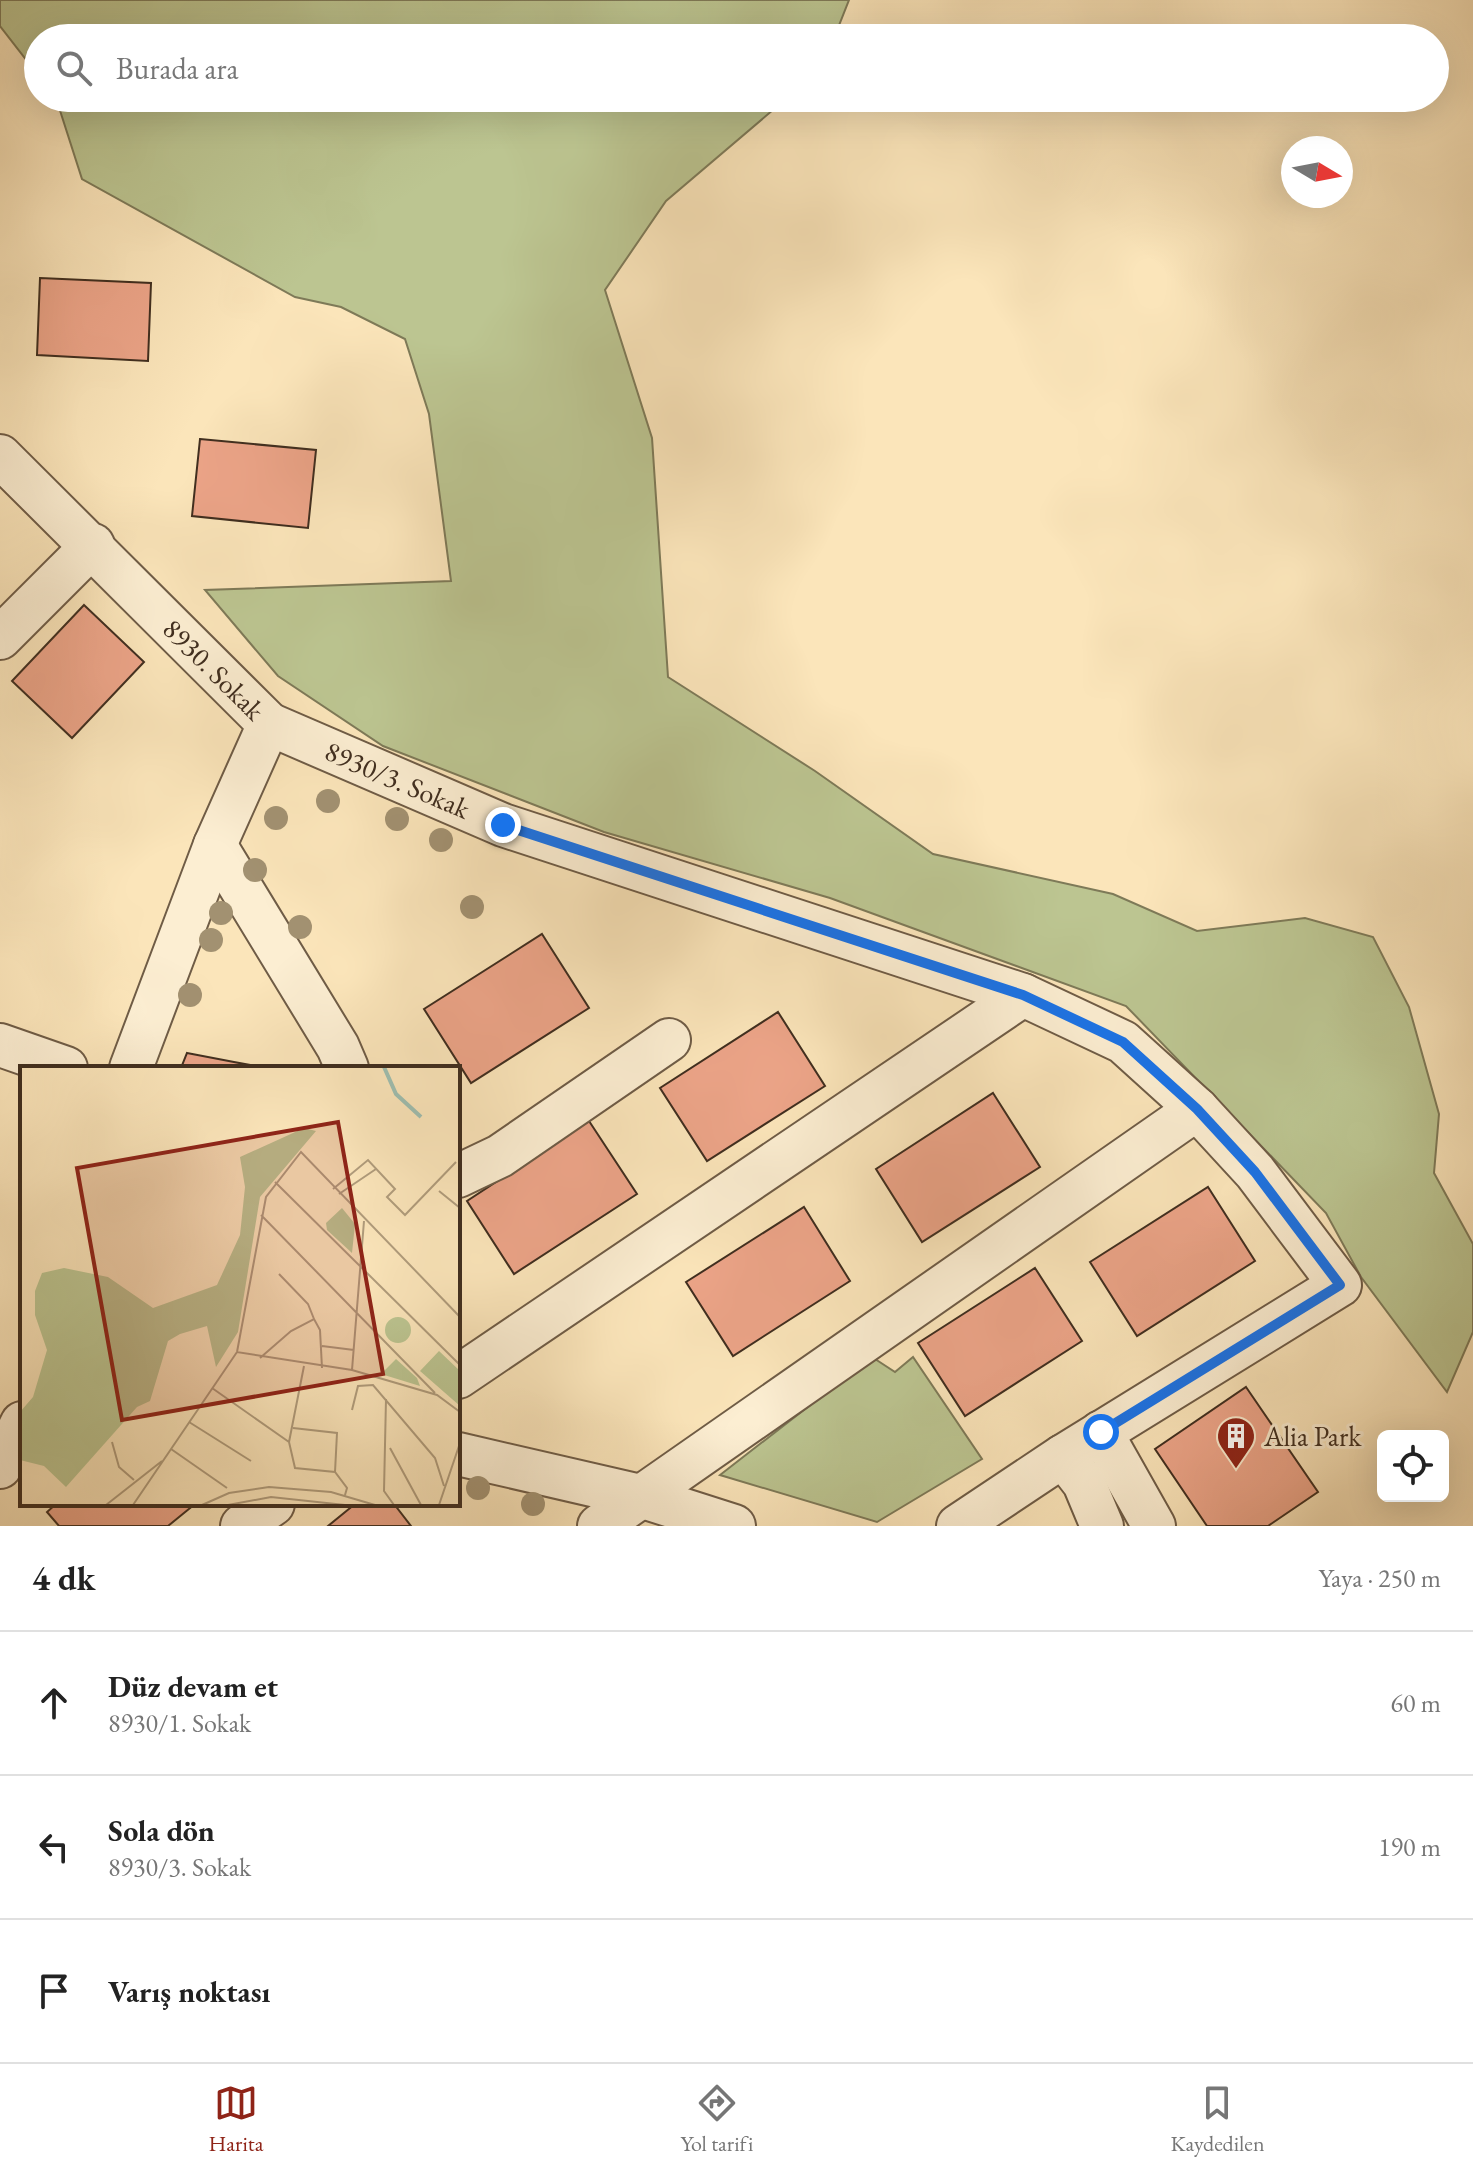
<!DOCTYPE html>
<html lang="tr">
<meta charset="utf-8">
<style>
body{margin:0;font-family:"EB Garamond",serif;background:#f2f2f2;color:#222}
.controls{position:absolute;right:24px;bottom:24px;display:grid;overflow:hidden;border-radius:12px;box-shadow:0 8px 32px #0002}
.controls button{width:72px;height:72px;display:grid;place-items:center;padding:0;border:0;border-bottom:2px solid #e0e0e0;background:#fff;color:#222;font:40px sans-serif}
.compass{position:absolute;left:1281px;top:136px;width:72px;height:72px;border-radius:50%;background:#fff;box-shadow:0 8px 32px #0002;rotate:100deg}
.stop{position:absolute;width:24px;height:24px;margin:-18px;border:6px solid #1a73e8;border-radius:50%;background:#fff}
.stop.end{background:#1a73e8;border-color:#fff;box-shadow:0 2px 8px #0008}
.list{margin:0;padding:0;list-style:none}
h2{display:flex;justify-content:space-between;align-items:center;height:104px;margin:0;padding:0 32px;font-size:34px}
h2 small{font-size:26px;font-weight:400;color:#767676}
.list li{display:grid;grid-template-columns:52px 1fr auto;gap:24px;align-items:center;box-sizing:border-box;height:144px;padding:0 32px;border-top:2px solid #e0e0e0}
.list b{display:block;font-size:30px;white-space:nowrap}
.list p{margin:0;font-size:26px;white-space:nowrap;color:#767676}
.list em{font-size:26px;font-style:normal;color:#767676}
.icon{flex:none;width:44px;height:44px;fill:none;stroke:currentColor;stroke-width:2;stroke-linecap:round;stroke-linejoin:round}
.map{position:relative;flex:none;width:1473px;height:1526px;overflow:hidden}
.search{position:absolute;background:#fff;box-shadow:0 8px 32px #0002;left:24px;right:24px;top:24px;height:88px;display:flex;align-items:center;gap:20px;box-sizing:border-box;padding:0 28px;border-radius:44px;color:#767676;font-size:30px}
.sheet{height:536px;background:#fff}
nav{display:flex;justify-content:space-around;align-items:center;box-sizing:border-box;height:112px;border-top:2px solid #e0e0e0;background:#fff;font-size:22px;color:#767676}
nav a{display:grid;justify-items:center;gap:4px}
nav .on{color:#8f2418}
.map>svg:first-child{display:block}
</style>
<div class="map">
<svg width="1473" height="1526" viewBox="0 0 1473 1526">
<rect width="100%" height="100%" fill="#fbe5ba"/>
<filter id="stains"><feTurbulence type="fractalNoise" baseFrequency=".0025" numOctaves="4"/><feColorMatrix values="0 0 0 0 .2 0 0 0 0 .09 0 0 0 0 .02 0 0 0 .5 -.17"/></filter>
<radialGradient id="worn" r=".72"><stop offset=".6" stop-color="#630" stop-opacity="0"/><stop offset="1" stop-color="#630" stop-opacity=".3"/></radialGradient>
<!-- green -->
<g fill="#bcc591" stroke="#7e7a58" stroke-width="2">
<path d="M0,0H849L834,38H38V75L0,26Z"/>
<path d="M56,98H787L666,201L605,290L652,438L668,677L815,771L933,854L1113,894L1197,931L1305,918L1373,937L1409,1007L1439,1114L1434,1173L1473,1244V1332L1447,1392L1361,1277L1326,1213L1126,1006L830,898L604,832L383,746L278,676L205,590L451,581L429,414L405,339L341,307L295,297L82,179Z"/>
<path d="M872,1357L895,1372L913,1357L982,1459L877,1522L720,1475Z"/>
</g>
<!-- building -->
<g fill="#eca488" stroke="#402e1f" stroke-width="2">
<path d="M40,278L151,283L148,361L37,355Z"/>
<path d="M200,439L316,450L308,528L192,516Z"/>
<path d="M84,605L144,662L72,738L12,681Z"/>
<path d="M542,934L589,1008L471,1083L424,1009Z"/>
<path d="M778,1012L825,1086L707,1161L660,1088Z"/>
<path d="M187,1053L234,1062L266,1068H181Z"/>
<path d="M993,1093L1040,1167L922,1242L876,1169Z"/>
<path d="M589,1121L637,1194L514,1274L467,1201Z"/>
<path d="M1208,1187L1255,1261L1137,1336L1090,1262Z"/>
<path d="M804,1207L850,1281L733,1356L686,1282Z"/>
<path d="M1035,1268L1082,1341L965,1416L918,1343Z"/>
<path d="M1246,1387L1318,1492L1268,1526H1207L1155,1449Z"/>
<path d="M56,1504H195L168,1526H59L47,1512Z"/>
<path d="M355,1504H394L411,1526H328Z"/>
</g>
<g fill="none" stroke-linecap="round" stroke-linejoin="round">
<defs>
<g id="minor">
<path id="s1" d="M0,456L269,724L215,845L131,1068"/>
<path d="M0,638L93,545"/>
<path id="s2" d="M269,724L503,825L1023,995L1123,1042L1197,1109L1255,1172L1340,1285L1063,1456L958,1526"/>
<path d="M215,845L338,1047L347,1068"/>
<path d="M0,1045L66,1068"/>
<path d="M458,1176L500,1156L669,1040"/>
<path d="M458,1377L1023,995"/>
<path d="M1101,1432L1154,1526"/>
<path d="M458,1454L640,1496L734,1526"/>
<path d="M1063,1456L1084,1483L1102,1526"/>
<path d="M0,1467L22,1423"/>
<path d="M242,1526L273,1504"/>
<path d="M599,1526L1197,1109"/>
</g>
</defs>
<!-- minor casing -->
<use href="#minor" stroke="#6f5c46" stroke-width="46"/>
<!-- minor -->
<use href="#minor" stroke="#fceed2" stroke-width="42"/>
</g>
<!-- trees -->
<g fill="#a29171">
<circle cx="328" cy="801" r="12"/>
<circle cx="276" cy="818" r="12"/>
<circle cx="397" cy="819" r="12"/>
<circle cx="441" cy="840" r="12"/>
<circle cx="255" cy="870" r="12"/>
<circle cx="472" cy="907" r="12"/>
<circle cx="221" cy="913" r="12"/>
<circle cx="300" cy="927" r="12"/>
<circle cx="211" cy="940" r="12"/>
<circle cx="190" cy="995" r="12"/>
<circle cx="478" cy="1488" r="12"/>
<circle cx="533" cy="1504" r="12"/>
</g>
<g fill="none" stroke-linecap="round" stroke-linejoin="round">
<!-- route -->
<path stroke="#1a73e8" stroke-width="10" d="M503,825L1023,995L1123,1042L1197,1109L1255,1172L1340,1285L1101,1432"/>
</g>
<!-- icons -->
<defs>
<symbol id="building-pin" viewBox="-11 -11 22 30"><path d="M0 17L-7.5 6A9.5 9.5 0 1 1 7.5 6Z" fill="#8f2418" stroke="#fceed2"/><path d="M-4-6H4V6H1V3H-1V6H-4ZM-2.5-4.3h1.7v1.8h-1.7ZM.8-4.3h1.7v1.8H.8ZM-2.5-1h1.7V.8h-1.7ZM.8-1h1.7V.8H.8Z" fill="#fff"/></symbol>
</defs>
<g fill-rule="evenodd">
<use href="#building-pin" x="1214" y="1414" width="44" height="60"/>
</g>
<g text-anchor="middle" stroke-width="6" stroke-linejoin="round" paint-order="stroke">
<!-- street labels -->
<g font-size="28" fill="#402e1f" stroke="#fceed2">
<text dy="10" stroke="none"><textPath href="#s1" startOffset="302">8930. Sokak</textPath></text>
<text dy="10" stroke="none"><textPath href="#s2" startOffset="140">8930/3. Sokak</textPath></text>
</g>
<!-- poi labels -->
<g font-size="28" fill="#402e1f" stroke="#fceed2" text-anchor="start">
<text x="1264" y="1446">Alia Park</text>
</g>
</g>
<!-- overview -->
<g transform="translate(20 1066)">
<rect width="440" height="440" fill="#fbe5ba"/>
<path d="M284,62L296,65L240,131L218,266L196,301L187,260L160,268L148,275L130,335L117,341L46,421L24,400L0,394V346L13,331L27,284L15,249V225L22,207L44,202L88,211L133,242L197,219L220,169L225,121L220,91ZM322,142L335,158L332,187L307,164L306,157ZM365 264a13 13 0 1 1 26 0a13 13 0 1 1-26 0ZM419,285L440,305V340L400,305ZM376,293L397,312L400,320L361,308Z" fill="#bcc591"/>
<path fill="none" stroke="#9fbfb1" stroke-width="4" d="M364,1L376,28L401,51"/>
<path fill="none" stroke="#b09c7c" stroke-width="2" d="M255,116L440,299M313,123L348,94L375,123L367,131L385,149L436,96M419,125L440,142M319,128L356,103M241,149L415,327M259,208L288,238L294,253M302,280L334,284M217,286L246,131L281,86L440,251M240,292L271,265L294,253L300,264L302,302M284,300L269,376L275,402L315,406L327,422L325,429M332,304L344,155M192,322L269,376M366,333L364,425L374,439M332,344L338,320L353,319L415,392L424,420M169,356L231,395M273,362L317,367L315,406M92,376L99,401L114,414M370,382L401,439M151,383L207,422M86,439L142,395M113,439L217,286L332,304L417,329L440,346M182,439L209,427L249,421L311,426L355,439M208,439L251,431L325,439M419,439L440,377"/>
<path fill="#8f2418" fill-opacity="0.15" stroke="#8f2418" stroke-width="4" d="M318,56L363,308L102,354L57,102Z"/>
<rect width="440" height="440" fill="none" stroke="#402e1f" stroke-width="4"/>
</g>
<rect width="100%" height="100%" filter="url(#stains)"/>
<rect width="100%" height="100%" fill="url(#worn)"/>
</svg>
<div class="controls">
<button><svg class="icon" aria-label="locate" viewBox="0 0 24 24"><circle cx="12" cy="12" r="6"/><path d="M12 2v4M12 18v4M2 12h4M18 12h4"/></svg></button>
</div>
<svg class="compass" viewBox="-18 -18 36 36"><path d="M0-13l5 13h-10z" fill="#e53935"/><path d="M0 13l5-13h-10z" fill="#767676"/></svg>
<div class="stop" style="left:1101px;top:1432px"></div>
<div class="stop end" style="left:503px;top:825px"></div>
<div class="search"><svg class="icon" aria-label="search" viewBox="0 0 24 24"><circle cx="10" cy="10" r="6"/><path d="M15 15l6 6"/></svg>Burada ara</div>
</div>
<section class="sheet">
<h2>4 dk<small>Yaya · 250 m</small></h2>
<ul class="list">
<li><svg class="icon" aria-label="ahead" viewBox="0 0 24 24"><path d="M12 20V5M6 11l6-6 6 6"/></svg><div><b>Düz devam et</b><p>8930/1. Sokak</p></div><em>60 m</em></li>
<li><svg class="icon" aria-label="left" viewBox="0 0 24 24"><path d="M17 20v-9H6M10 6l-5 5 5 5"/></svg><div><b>Sola dön</b><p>8930/3. Sokak</p></div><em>190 m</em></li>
<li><svg class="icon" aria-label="arrive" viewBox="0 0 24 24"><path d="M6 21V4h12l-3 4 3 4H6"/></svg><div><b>Varış noktası</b></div></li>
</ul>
</section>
<nav>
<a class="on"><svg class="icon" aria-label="map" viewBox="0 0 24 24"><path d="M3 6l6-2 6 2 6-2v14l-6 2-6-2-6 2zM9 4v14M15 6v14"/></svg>Harita</a>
<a><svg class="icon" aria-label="directions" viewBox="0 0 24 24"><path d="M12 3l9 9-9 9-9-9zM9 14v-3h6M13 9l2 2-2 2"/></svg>Yol tarifi</a>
<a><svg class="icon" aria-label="saved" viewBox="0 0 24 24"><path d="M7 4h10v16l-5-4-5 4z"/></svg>Kaydedilen</a>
</nav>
